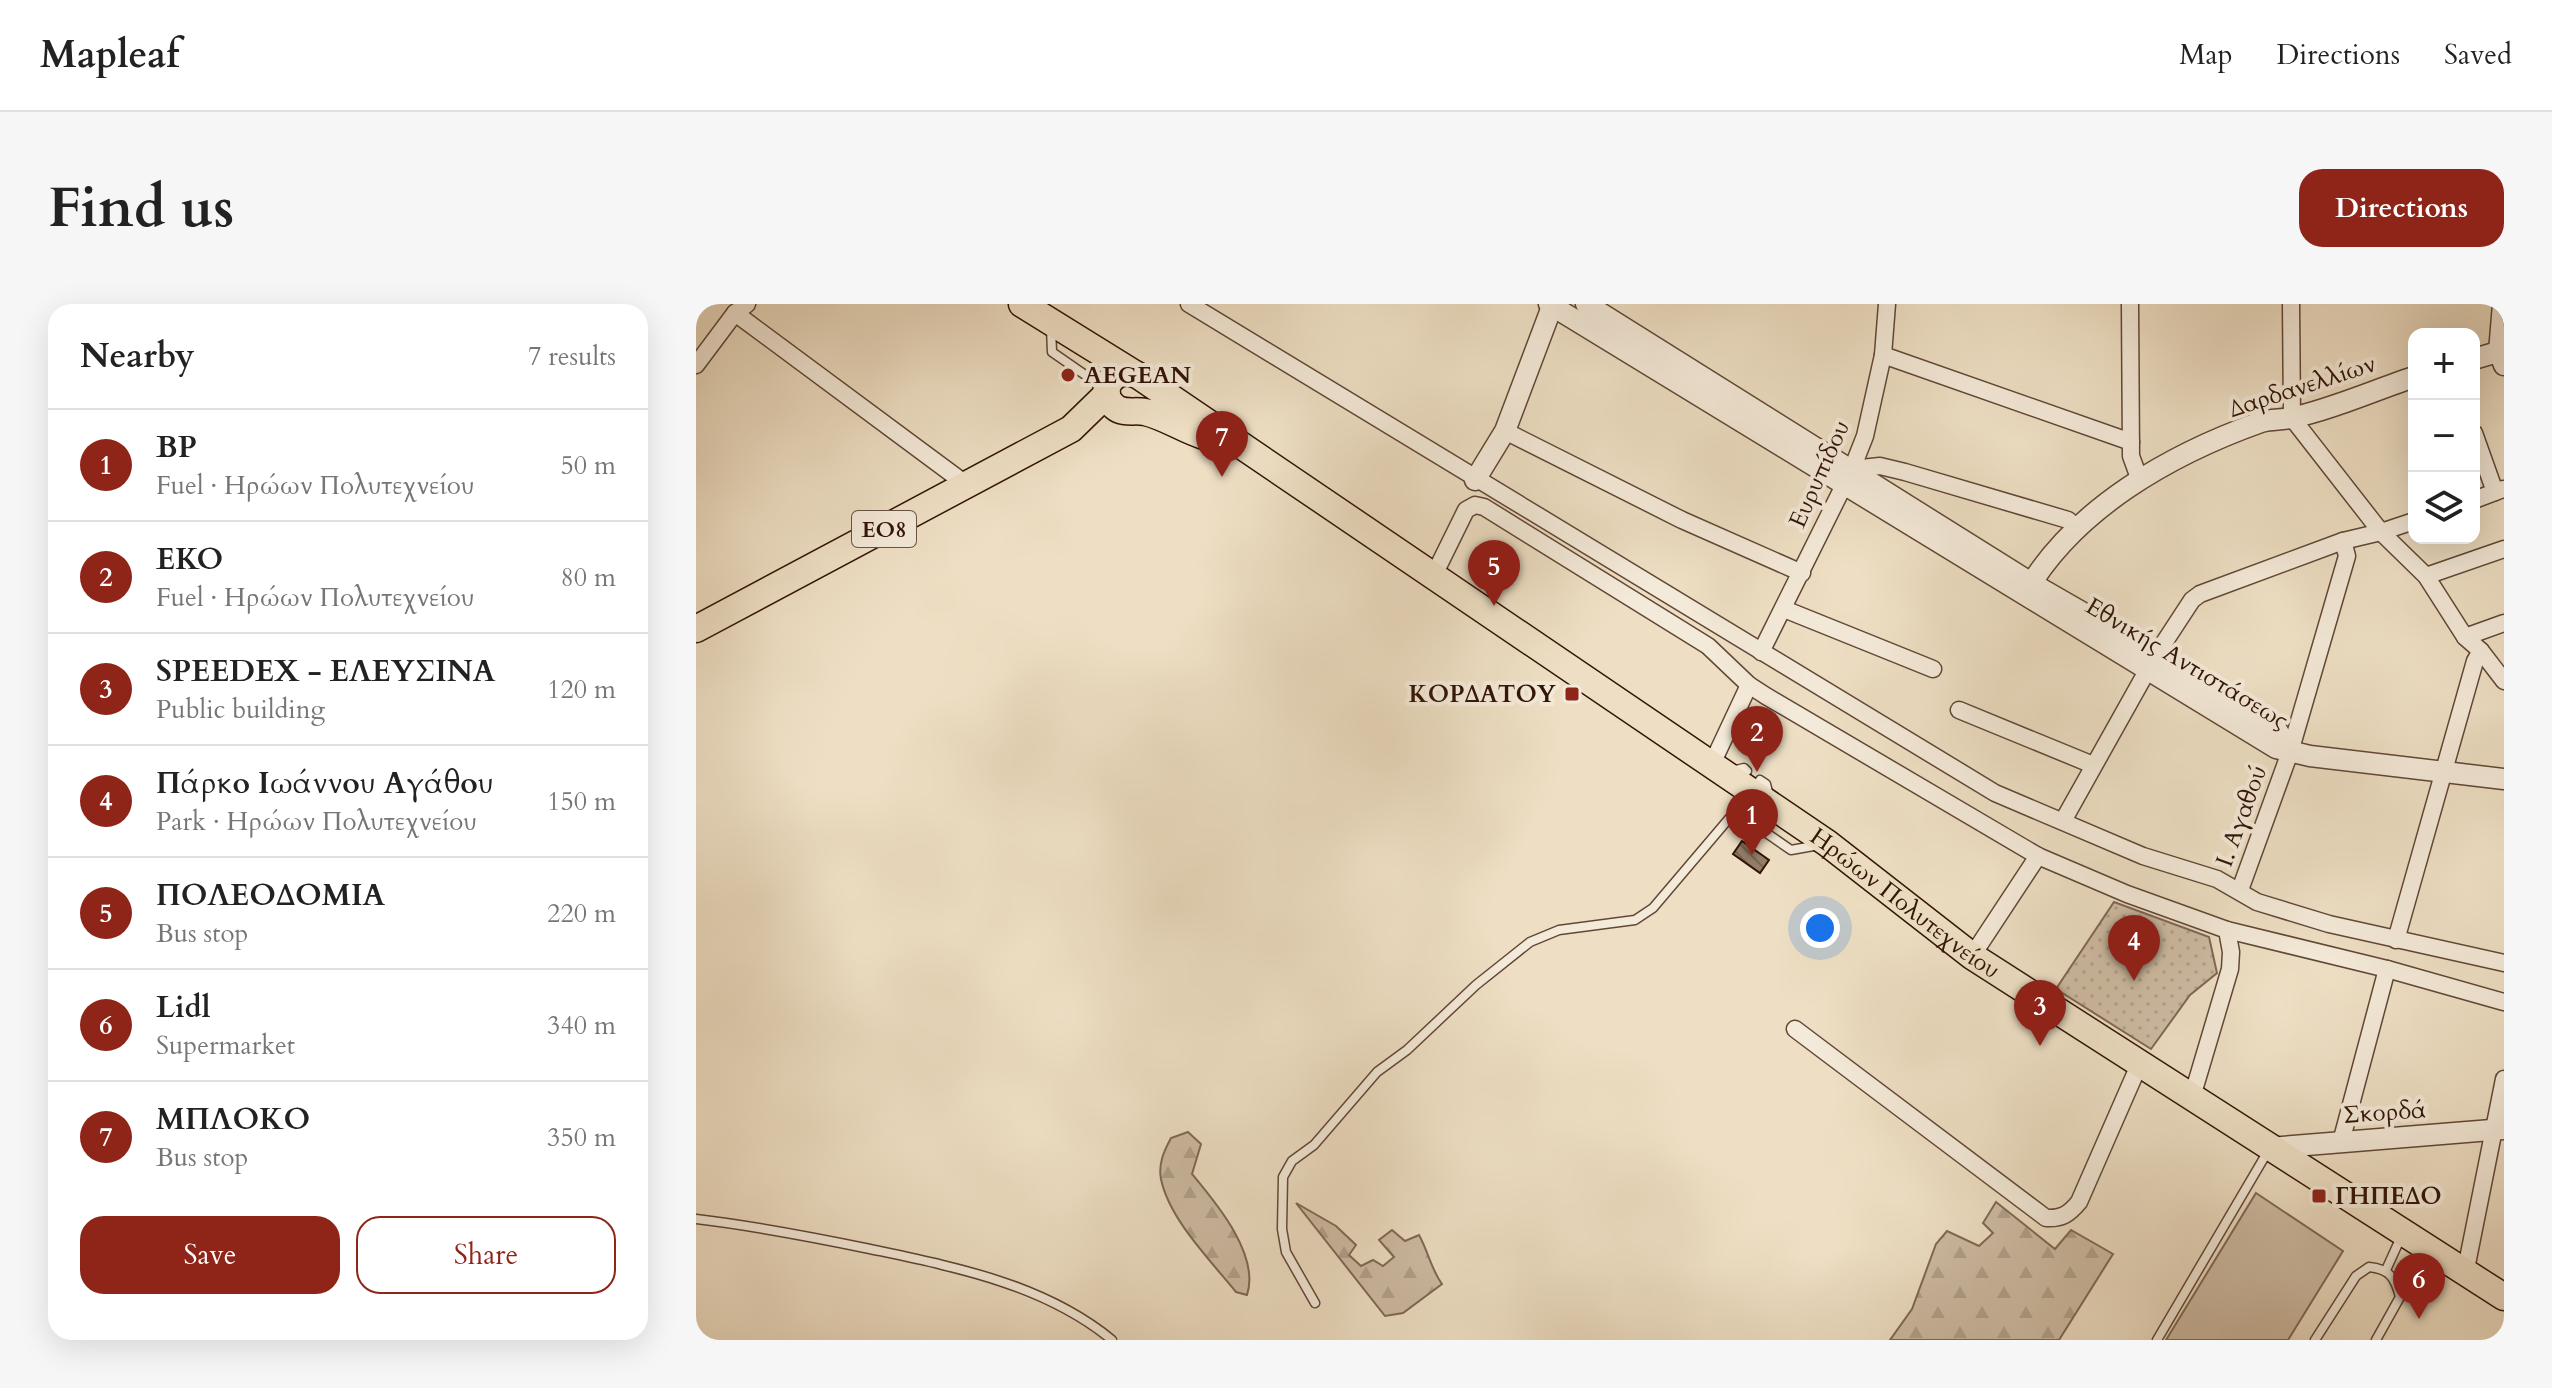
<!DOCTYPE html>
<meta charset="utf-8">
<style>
body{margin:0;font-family:Cardo,serif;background:#f6f6f6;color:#222}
.controls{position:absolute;right:24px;top:24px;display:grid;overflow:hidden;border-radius:16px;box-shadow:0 8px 32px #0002}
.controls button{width:72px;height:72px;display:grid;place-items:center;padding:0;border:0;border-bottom:2px solid #e0e0e0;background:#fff;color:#222;font:40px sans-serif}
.you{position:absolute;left:1124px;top:624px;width:28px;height:28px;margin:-20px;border:6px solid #fff;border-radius:50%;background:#1a73e8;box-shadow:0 0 0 12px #1a73e833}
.badge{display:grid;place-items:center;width:52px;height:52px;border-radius:50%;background:#8f2418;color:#fff;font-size:26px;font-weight:700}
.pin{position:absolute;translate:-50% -66px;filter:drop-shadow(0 2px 4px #0008)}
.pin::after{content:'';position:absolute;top:42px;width:28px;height:24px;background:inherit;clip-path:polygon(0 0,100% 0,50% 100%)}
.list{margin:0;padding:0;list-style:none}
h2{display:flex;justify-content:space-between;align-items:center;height:104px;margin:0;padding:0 32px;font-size:34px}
h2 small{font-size:26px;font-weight:400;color:#767676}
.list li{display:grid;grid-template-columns:52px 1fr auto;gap:24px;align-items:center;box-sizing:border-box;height:112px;padding:0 32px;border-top:2px solid #e0e0e0}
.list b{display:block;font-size:30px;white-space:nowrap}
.list p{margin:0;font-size:26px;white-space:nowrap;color:#767676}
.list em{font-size:26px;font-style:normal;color:#767676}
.actions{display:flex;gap:16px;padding:24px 32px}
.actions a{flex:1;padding:18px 0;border:2px solid #8f2418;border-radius:24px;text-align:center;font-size:28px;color:#8f2418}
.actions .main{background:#8f2418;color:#fff}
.icon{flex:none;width:44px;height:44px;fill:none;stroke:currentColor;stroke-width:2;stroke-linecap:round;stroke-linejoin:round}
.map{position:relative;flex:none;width:1808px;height:1036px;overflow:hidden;border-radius:24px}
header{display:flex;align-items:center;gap:48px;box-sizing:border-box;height:112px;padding:0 40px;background:#fff;border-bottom:2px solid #e0e0e0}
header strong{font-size:38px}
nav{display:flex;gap:44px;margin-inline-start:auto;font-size:28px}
.intro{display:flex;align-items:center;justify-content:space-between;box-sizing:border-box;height:192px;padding:0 48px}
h1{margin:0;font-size:56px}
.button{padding:20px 36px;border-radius:24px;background:#8f2418;color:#fff;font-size:28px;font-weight:700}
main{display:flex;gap:48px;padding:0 48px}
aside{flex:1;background:#fff;border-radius:24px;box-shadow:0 8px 32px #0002}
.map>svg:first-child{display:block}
</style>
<header>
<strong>Mapleaf</strong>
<nav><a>Map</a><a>Directions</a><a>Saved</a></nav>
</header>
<div class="intro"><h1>Find us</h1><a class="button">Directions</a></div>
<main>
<aside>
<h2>Nearby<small>7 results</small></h2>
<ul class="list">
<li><span class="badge">1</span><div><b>BP</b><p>Fuel · Ηρώων Πολυτεχνείου</p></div><em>50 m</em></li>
<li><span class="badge">2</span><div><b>EKO</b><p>Fuel · Ηρώων Πολυτεχνείου</p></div><em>80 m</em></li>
<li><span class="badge">3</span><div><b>SPEEDEX - ΕΛΕΥΣΙΝΑ</b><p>Public building</p></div><em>120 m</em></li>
<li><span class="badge">4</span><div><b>Πάρκο Ιωάννου Αγάθου</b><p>Park · Ηρώων Πολυτεχνείου</p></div><em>150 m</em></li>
<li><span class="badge">5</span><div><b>ΠΟΛΕΟΔΟΜΙΑ</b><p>Bus stop</p></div><em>220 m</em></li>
<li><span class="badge">6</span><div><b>Lidl</b><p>Supermarket</p></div><em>340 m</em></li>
<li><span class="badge">7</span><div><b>ΜΠΛΟΚΟ</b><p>Bus stop</p></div><em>350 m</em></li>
</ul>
<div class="actions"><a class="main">Save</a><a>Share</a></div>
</aside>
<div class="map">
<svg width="1808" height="1036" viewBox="0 0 1808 1036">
<defs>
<pattern id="forest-firs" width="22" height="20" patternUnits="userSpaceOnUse" patternTransform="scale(2)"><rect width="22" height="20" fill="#cebca4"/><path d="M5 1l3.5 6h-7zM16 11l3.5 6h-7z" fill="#b1a18c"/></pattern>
<pattern id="park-dots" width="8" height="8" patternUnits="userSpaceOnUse" patternTransform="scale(2)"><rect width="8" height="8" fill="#cebca4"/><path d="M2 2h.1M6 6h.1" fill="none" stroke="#b1a18c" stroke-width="1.8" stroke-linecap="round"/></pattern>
<pattern id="building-back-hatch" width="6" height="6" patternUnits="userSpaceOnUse" patternTransform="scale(2)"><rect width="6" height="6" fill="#947e69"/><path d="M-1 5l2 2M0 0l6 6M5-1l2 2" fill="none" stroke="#796654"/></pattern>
</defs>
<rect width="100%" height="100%" fill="#eedfc4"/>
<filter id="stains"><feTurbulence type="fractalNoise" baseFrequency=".0025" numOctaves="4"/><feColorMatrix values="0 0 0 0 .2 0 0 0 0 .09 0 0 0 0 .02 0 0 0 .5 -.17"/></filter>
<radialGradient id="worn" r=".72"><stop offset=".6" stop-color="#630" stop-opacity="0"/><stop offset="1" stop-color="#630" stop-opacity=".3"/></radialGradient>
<!-- green -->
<path fill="#cebca4" stroke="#806855" stroke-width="2" d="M1560,889L1647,947L1592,1036H1470Z"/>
<!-- forest -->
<g fill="url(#forest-firs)" stroke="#806855" stroke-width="2">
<path d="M492,828L505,840L496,870C521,900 564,951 551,991L540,988C515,957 473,915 465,875C462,860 468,847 475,834Z"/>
<path d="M1300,898L1359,945L1375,926L1417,950L1363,1036H1194L1216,1005L1240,940L1251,927L1283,942L1297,929L1287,919Z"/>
<path d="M600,899L640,922L660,941L653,951L665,962L677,956L687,962L698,953L683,936L696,926L709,937L723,931C732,947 735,965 746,980L707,1009L689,1012Z"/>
</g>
<!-- park -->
<path fill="url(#park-dots)" stroke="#806855" stroke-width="2" d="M1418,598L1513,633L1521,669L1494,691L1455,745L1360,685Z"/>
<!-- building -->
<path fill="url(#building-back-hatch)" stroke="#321406" stroke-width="2" d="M1046,537L1073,556L1064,569L1037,550Z"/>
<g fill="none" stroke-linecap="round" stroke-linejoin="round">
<defs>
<g id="service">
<path d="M355,24L356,48L408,84"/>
<path d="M1036,467L1048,464L1051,467"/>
<path d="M1064,476L1070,480L1073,492"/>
<path d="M1060,496L1066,526L1095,546L1123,541"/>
<path d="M0,915C59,922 116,933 174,945C259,963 348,980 416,1036"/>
<path d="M1690,966L1705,933"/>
<path d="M619,999L590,948L586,925L587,873L596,857L618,841L681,768L711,746L780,681L834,638L863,626L939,616L957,604L1053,491"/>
<path d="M1461,1036L1572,847"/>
<path d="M1619,1036L1660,972L1673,963C1694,965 1699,974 1704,993L1680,1036"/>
</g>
<g id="minor">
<path d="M493,0L1299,489L1447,552L1521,575L1561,598L1633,620L1808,659"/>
<path d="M1434,0L1435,152L1443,174"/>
<path d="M1595,0L1596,114L1685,228L1730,272L1769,333L1785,347L1808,377"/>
<path d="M39,9L271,181"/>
<path d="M1187,51L1435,138"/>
<path d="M0,61L39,9L51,0"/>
<path d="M809,127L986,216L1106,269"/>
<path d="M1778,129L1799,188"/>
<path d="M1156,165L1184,162L1209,168L1372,216L1382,225"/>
<path d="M1778,196L1807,185"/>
<path d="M1730,272L1808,245"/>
<path d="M737,273L770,206L779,201L788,203L1012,342L1053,381L1070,392L1342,552L1431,590L1531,626L1691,665L1808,698"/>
<path d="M1088,305L1237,365"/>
<path d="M1769,333L1808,319"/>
<path d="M1065,348L1156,165L1169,132L1187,51L1191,0"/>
<path d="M1263,406L1397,461"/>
<path d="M1015,462L1053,381"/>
<path d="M1367,517L1460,351L1496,296L1504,290L1647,237L1685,228L1718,217"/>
<path d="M1544,586L1594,448L1651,252L1647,237"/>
<path d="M1700,636L1779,357L1785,347"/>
<path d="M1276,652L1342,552"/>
<path d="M1099,725L1350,914C1366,915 1373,910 1383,898L1443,761"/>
<path d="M1496,793L1534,665L1535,648L1531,626"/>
<path d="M1645,838L1691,665"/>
<path d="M1769,970L1808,775"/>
</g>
<g id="tertiary">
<path d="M853,0L1580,444L1614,452L1808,475"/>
<path d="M890,0L1335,279L1460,351L1581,426L1594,448"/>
<path d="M1807,0L1803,48L1808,61"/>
<path d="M1778,55L1808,46"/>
<path d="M779,176L809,127L857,0"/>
<path d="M1330,288C1379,204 1475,150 1565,118C1574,115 1585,116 1595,114C1634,106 1679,86 1718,73"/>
<path d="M1573,844L1808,825"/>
</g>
<g id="primary">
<path d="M326,0L439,70"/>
<path id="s1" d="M539,138C529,136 518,135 508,132C488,126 470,113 449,108C439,106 427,110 419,103C398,88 419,59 443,72L1131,539L1276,652L1808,993"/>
<path d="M0,325L375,125L411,90"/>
</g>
</defs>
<!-- service casing -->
<use href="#service" stroke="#614736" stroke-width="11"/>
<!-- minor casing -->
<use href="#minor" stroke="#614736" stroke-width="19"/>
<!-- tertiary casing -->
<use href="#tertiary" stroke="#614736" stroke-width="23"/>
<!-- primary casing -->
<use href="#primary" stroke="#321406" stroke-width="29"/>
<!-- service -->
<use href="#service" stroke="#f4ead9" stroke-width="8"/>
<!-- minor -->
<use href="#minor" stroke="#f4ead9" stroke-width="16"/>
<!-- tertiary -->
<use href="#tertiary" stroke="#f4ead9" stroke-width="20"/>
<!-- primary -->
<use href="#primary" stroke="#eedfc4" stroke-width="26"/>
</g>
<!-- markers -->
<g fill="#8f2418" stroke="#f4ead9" stroke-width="3">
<circle cx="372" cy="71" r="8"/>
<rect x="868" y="382" width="16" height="16" rx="4"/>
<rect x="1615" y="884" width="16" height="16" rx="4"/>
</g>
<g text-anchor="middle" stroke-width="8" stroke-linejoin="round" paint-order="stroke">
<!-- shield labels -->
<rect fill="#f4ead9" stroke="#6c5445" stroke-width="2" x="156" y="207" width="64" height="36" rx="6"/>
<g font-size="22" font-weight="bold" fill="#321406">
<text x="188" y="233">ΕΟ8</text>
</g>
<!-- poi labels -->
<g font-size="24" font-weight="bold" fill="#321406" stroke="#f4ead9" text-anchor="start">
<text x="388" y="79">AEGEAN</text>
<text x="860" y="398" text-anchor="end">ΚΟΡΔΑΤΟΥ</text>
<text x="1639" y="900">ΓΗΠΕΔΟ</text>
</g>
<!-- street labels -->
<g font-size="24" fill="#321406" stroke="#f4ead9">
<text transform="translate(1606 82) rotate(-18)" y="8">Δαρδανελλίων</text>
<text transform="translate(1123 170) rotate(-66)" y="8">Ευρυπίδου</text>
<text transform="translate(1491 359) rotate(31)" y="8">Εθνικής Αντιστάσεως</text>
<text transform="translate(1545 512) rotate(-70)" y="8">Ι. Αγαθού</text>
<text dy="8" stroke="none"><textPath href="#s1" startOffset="1118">Ηρώων Πολυτεχνείου</textPath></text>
<text transform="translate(1689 808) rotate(-4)" y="8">Σκορδά</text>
</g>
</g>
<rect width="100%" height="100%" filter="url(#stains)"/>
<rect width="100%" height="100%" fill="url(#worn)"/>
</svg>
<div class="controls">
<button>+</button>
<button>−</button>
<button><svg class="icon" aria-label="layers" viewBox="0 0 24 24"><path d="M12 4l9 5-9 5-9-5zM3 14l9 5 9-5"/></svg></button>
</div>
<div class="you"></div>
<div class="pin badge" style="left:1056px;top:551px">1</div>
<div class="pin badge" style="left:1061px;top:468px">2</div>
<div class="pin badge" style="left:1344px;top:742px">3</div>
<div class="pin badge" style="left:1438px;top:677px">4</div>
<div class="pin badge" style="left:798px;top:302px">5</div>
<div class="pin badge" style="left:1723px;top:1015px">6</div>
<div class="pin badge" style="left:526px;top:173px">7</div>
</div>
</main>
